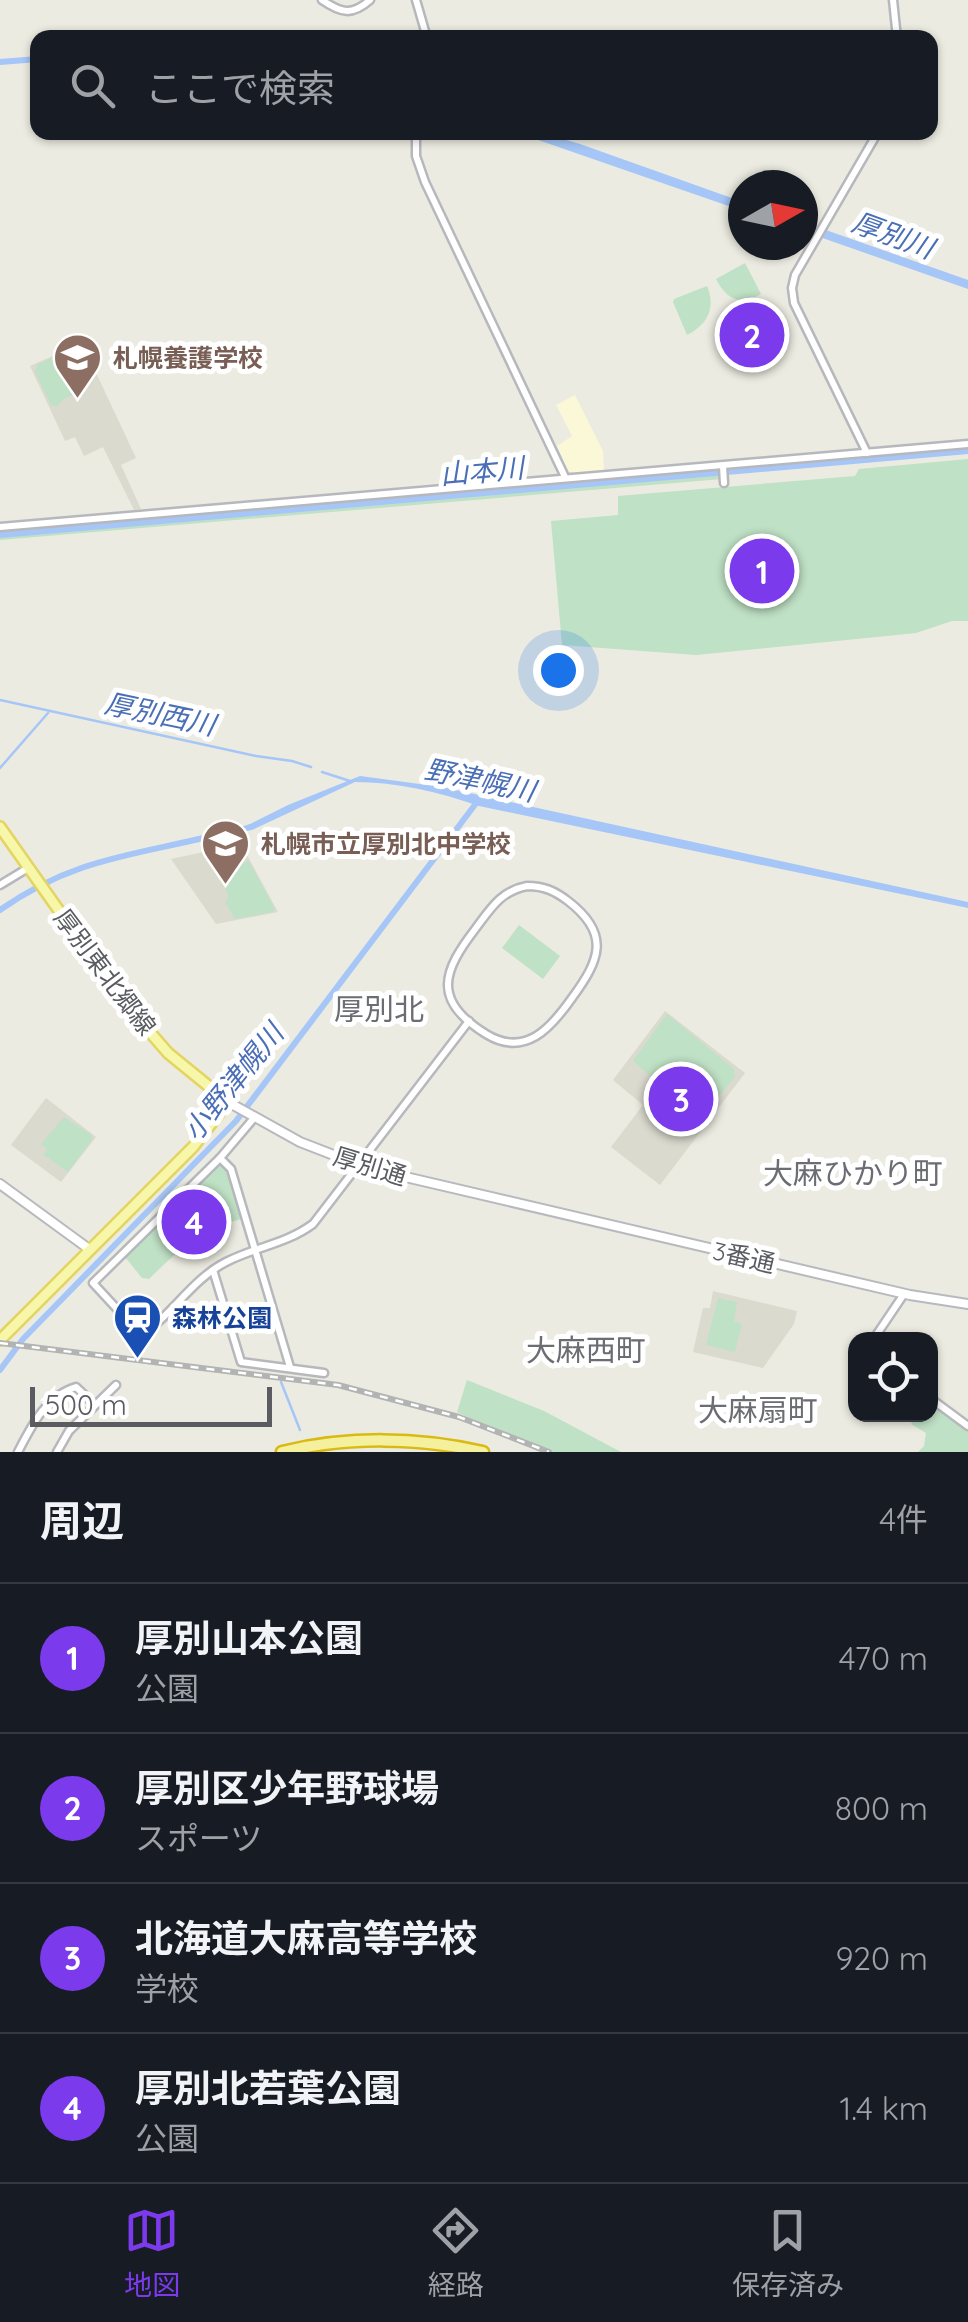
<!DOCTYPE html>
<html lang="ja">
<meta charset="utf-8">
<style>
body{margin:0;font-family:Quicksand,"Noto Sans JP",sans-serif;background:#242831;color:#f1f3f6}
.controls{position:absolute;right:30px;bottom:30px;display:grid;overflow:hidden;border-radius:20px;box-shadow:0 2px 8px #0004}
.controls button{width:90px;height:90px;display:grid;place-items:center;padding:0;border:0;border-bottom:2px solid #363941;background:#171b24;color:#f1f3f6;font:50px sans-serif}
.compass{position:absolute;left:728px;top:170px;width:90px;height:90px;border-radius:50%;background:#171b24;box-shadow:0 2px 8px #0004;rotate:81deg}
.scale{position:absolute;left:30px;bottom:25px;width:242px;box-sizing:border-box;padding-left:10px;border:5px solid #5a5c61;border-top:0;font-size:28px;line-height:35px;white-space:nowrap;color:#5a5c61;-webkit-text-stroke:8px #fff;paint-order:stroke}
.you{position:absolute;left:558px;top:670px;width:35px;height:35px;margin:-25px;border:8px solid #fff;border-radius:50%;background:#1a73e8;box-shadow:0 0 0 15px #1a73e833}
.badge{display:grid;place-items:center;width:65px;height:65px;border-radius:50%;background:#7c3aed;color:#fff;font-size:32px;font-weight:700}
.pin{position:absolute;translate:-50% -50%;border:5px solid #fff;box-shadow:0 2px 10px #0006}
.list{margin:0;padding:0;list-style:none}
h2{display:flex;justify-content:space-between;align-items:center;height:130px;margin:0;padding:0 40px;font-size:42px}
h2 small{font-size:32px;font-weight:400;color:#9ea1a6}
.list li{display:grid;grid-template-columns:65px 1fr auto;gap:30px;align-items:center;box-sizing:border-box;height:150px;padding:0 40px;border-top:2px solid #363941}
.list b{display:block;font-size:38px;white-space:nowrap}
.list p{margin:0;font-size:32px;white-space:nowrap;color:#9ea1a6}
.list em{font-size:32px;font-style:normal;color:#9ea1a6}
.icon{flex:none;width:55px;height:55px;fill:none;stroke:currentColor;stroke-width:2;stroke-linecap:round;stroke-linejoin:round}
.map{position:relative;flex:none;width:968px;height:1452px;overflow:hidden}
.search{position:absolute;background:#171b24;box-shadow:0 2px 8px #0004;left:30px;right:30px;top:30px;height:110px;display:flex;align-items:center;gap:25px;box-sizing:border-box;padding:0 35px;border-radius:20px;color:#9ea1a6;font-size:38px}
.sheet{height:730px;background:#171b24}
nav{display:flex;justify-content:space-around;align-items:center;box-sizing:border-box;height:140px;border-top:2px solid #363941;background:#171b24;font-size:28px;color:#9ea1a6}
nav a{display:grid;justify-items:center;gap:5px}
nav .on{color:#7c3aed}
.map>svg:first-child{display:block}
</style>
<div class="map">
<svg width="968" height="1452" viewBox="0 0 968 1452">
<rect width="100%" height="100%" fill="#ebebe1"/>
<!-- commercial -->
<path fill="#faf8d7" d="M575,395L603,451L604,472H569L557,446L572,436L556,405Z"/>
<!-- education -->
<g fill="#dbdacf">
<path d="M82,343L136,458L121,465L141,509L134,510L103,447L84,456L75,437L65,441L30,366Z"/>
<path d="M241,844L278,912L216,924L171,859Z"/>
<path d="M665,1011L745,1073L660,1185L611,1147L643,1105L613,1080Z"/>
<path d="M46,1098L96,1137L61,1182L11,1145Z"/>
<path d="M713,1291L797,1311L794,1324L763,1368L693,1352L703,1308H710Z"/>
</g>
<!-- green -->
<g fill="#bfe1c5">
<path d="M745,263L761,294C741,307 726,299 716,279Z"/>
<path d="M707,286C716,308 708,324 687,335L673,302L674,299Z"/>
<path d="M760,313L769,317L773,350L762,357L751,358L735,346L733,327Z"/>
<path d="M70,350L88,388L64,399L56,407L51,405L35,372L38,364Z"/>
<path d="M968,459V621H952L916,633L696,655L562,645L551,521L618,515V496L855,476L859,469Z"/>
<path d="M721,466L722,479L0,540V530Z"/>
<path d="M236,848L244,863L249,861L275,909L273,912L235,919L225,902L229,896L219,878L229,872L220,857Z"/>
<path d="M519,925L560,956L543,979L502,948Z"/>
<path d="M667,1014L734,1069L735,1077L705,1112L693,1103L688,1108L633,1061Z"/>
<path d="M64,1117L92,1135V1140L68,1172L44,1155L47,1148L41,1144Z"/>
<path d="M220,1162L229,1170L244,1218C197,1232 184,1245 149,1279L142,1278L125,1257Z"/>
<path d="M718,1298L737,1302L734,1321L742,1324L735,1352L706,1345Z"/>
<path d="M467,1380L544,1411L621,1452H539L457,1412Z"/>
<path d="M931,1403L968,1431V1452H918L924,1446L926,1433L911,1424L918,1415L930,1414Z"/>
</g>
<!-- water -->
<g fill="#a5c6f7">
<path d="M518,133H542L580,144L743,202V211Z"/>
<path d="M803,222L968,280V289L814,235L803,229Z"/>
<path d="M360,776L442,787L968,902V908L479,806C439,792 397,782 355,782L252,830L206,838L250,824L288,805Z"/>
</g>
<g fill="none" stroke-linecap="round" stroke-linejoin="round">
<!-- stream -->
<g stroke="#a5c6f7" stroke-width="2.5">
<path d="M0,700L256,756L292,761L311,767"/>
<path d="M0,768L48,713"/>
<path d="M322,772L350,781"/>
<path d="M281,1382L300,1430"/>
</g>
<!-- river -->
<g stroke="#a5c6f7" stroke-width="6">
<path d="M0,62L38,59"/>
<path d="M0,535L968,451"/>
<path d="M0,910C73,859 129,856 212,836"/>
<path d="M0,1370L23,1339L236,1121L477,802"/>
</g>
<defs>
<g id="tertiary">
<path d="M322,0C341,13 352,16 370,0"/>
<path d="M416,0L427,38"/>
<path d="M893,0L897,38"/>
<path d="M416,132V156L425,182L565,477"/>
<path d="M867,453L794,303L792,288L795,275L878,132"/>
<path d="M723,466L724,483"/>
<path d="M0,527L968,444"/>
<path d="M0,885L28,868"/>
<path d="M527,886C544,886 555,891 568,901C611,934 600,960 572,998C551,1028 525,1058 486,1034C431,1000 443,971 476,928C491,908 501,891 527,886Z"/>
<path d="M254,1118L220,1158L93,1283L130,1323L155,1325C178,1305 198,1276 226,1262C255,1247 286,1244 313,1224L469,1021"/>
<path d="M220,1158L231,1169L290,1367"/>
<path d="M213,1270L241,1362L324,1373"/>
<path d="M873,1340L904,1294"/>
<path d="M930,1398L968,1426"/>
<path d="M18,1452C32,1425 46,1396 76,1387L95,1405"/>
<path d="M57,1452L69,1431L116,1385"/>
</g>
<g id="secondary">
<path d="M228,1102L300,1142L367,1168L910,1295L968,1304"/>
<path d="M0,1184L89,1249"/>
</g>
<g id="primary">
<path d="M0,827L122,1000L168,1053L228,1102"/>
<path d="M0,1340L193,1147L228,1102"/>
</g>
<path id="trunk" d="M282,1452C348,1436 418,1437 483,1452"/>
</defs>
<!-- tertiary casing -->
<use href="#tertiary" stroke="#b7b8bd" stroke-width="11"/>
<!-- secondary casing -->
<use href="#secondary" stroke="#b7b9bf" stroke-width="12"/>
<!-- primary casing -->
<use href="#primary" stroke="#e4d461" stroke-width="14"/>
<!-- trunk casing -->
<use href="#trunk" stroke="#d9ba13" stroke-width="15"/>
<!-- tertiary -->
<use href="#tertiary" stroke="#fff" stroke-width="6"/>
<!-- secondary -->
<use href="#secondary" stroke="#fff" stroke-width="8"/>
<!-- primary -->
<use href="#primary" stroke="#f7f7aa" stroke-width="9"/>
<!-- trunk -->
<use href="#trunk" stroke="#f5f09d" stroke-width="10"/>
<defs>
<path id="rail" d="M0,1343L338,1385L459,1417L549,1452"/>
</defs>
<!-- rail casing -->
<use href="#rail" stroke="#b2b3b3" stroke-width="6"/>
<!-- rail -->
<use href="#rail" stroke="#fff" stroke-width="2.5" stroke-dasharray="8" stroke-linecap="butt"/>
</g>
<!-- icons -->
<defs>
<symbol id="school-pin" viewBox="-11 -11 22 30"><path d="M0 17L-7.5 6A9.5 9.5 0 1 1 7.5 6Z" fill="#8d6e63" stroke="#fff"/><path d="M0-5L7-2L0 1L-7-2ZM-4 1L0 2.5L4 1V4Q0 6-4 4Z" fill="#fff"/></symbol>
<symbol id="station-pin" viewBox="-11 -11 22 30"><path d="M0 17L-7.5 6A9.5 9.5 0 1 1 7.5 6Z" fill="#1a4fb4" stroke="#fff"/><path d="M-3-6H3Q5-6 5-4V2Q5 4 3 4L4.5 6H3L1.5 4h-3L-3 6H-4.5L-3 4Q-5 4-5 2V-4Q-5-6-3-6ZM-3.5-4v3h7v-3ZM-3.5 1v1.5H-2V1ZM2 1v1.5H3.5V1Z" fill="#fff"/></symbol>
</defs>
<g fill-rule="evenodd">
<use href="#school-pin" x="50" y="330" width="55" height="75"/>
<use href="#school-pin" x="198" y="816" width="55" height="75"/>
<use href="#station-pin" x="110" y="1290" width="55" height="75"/>
</g>
<g text-anchor="middle" stroke-width="10" stroke-linejoin="round" paint-order="stroke">
<!-- education labels -->
<g font-size="25" font-weight="bold" fill="#785e54" stroke="#fff" text-anchor="start">
<text x="113" y="367">札幌養護学校</text>
<text x="261" y="853">札幌市立厚別北中学校</text>
</g>
<!-- street labels -->
<g font-size="25" fill="#5a5c61" stroke="#fff">
<text transform="translate(105 972) rotate(53)" y="9">厚別東北郷線</text>
<text transform="translate(370 1166) rotate(17)" y="9">厚別通</text>
<text transform="translate(744 1257) rotate(13)" y="9">3番通</text>
</g>
<!-- transit labels -->
<g font-size="25" font-weight="bold" fill="#164399" stroke="#fff" text-anchor="start">
<text x="172" y="1327">森林公園</text>
</g>
<!-- water labels -->
<g font-size="28" font-style="italic" fill="#4b6fb7" stroke="#fff">
<text transform="translate(893 235) rotate(20)" y="10">厚別川</text>
<text transform="translate(482 471) rotate(-5)" y="10">山本川</text>
<text transform="translate(160 714) rotate(12)" y="10">厚別西川</text>
<text transform="translate(480 780) rotate(12)" y="10">野津幌川</text>
<text transform="translate(233 1082) rotate(-51)" y="10">小野津幌川</text>
</g>
<!-- quarter labels -->
<g font-size="30" fill="#6b6d73" stroke="#fff">
<text x="379" y="1020">厚別北</text>
<text x="853" y="1184">大麻ひかり町</text>
<text x="586" y="1361">大麻西町</text>
<text x="758" y="1421">大麻扇町</text>
</g>
</g>
</svg>
<div class="controls">
<button><svg class="icon" aria-label="locate" viewBox="0 0 24 24"><circle cx="12" cy="12" r="6"/><path d="M12 2v4M12 18v4M2 12h4M18 12h4"/></svg></button>
</div>
<svg class="compass" viewBox="-18 -18 36 36"><path d="M0-13l5 13h-10z" fill="#e53935"/><path d="M0 13l5-13h-10z" fill="#9ea1a6"/></svg>
<div class="scale">500 m</div>
<div class="you"></div>
<div class="pin badge" style="left:762px;top:571px">1</div>
<div class="pin badge" style="left:752px;top:335px">2</div>
<div class="pin badge" style="left:681px;top:1099px">3</div>
<div class="pin badge" style="left:194px;top:1222px">4</div>
<div class="search"><svg class="icon" aria-label="search" viewBox="0 0 24 24"><circle cx="10" cy="10" r="6"/><path d="M15 15l6 6"/></svg>ここで検索</div>
</div>
<section class="sheet">
<h2>周辺<small>4件</small></h2>
<ul class="list">
<li><span class="badge">1</span><div><b>厚別山本公園</b><p>公園</p></div><em>470 m</em></li>
<li><span class="badge">2</span><div><b>厚別区少年野球場</b><p>スポーツ</p></div><em>800 m</em></li>
<li><span class="badge">3</span><div><b>北海道大麻高等学校</b><p>学校</p></div><em>920 m</em></li>
<li><span class="badge">4</span><div><b>厚別北若葉公園</b><p>公園</p></div><em>1.4 km</em></li>
</ul>
</section>
<nav>
<a class="on"><svg class="icon" aria-label="map" viewBox="0 0 24 24"><path d="M3 6l6-2 6 2 6-2v14l-6 2-6-2-6 2zM9 4v14M15 6v14"/></svg>地図</a>
<a><svg class="icon" aria-label="directions" viewBox="0 0 24 24"><path d="M12 3l9 9-9 9-9-9zM9 14v-3h6M13 9l2 2-2 2"/></svg>経路</a>
<a><svg class="icon" aria-label="saved" viewBox="0 0 24 24"><path d="M7 4h10v16l-5-4-5 4z"/></svg>保存済み</a>
</nav>
